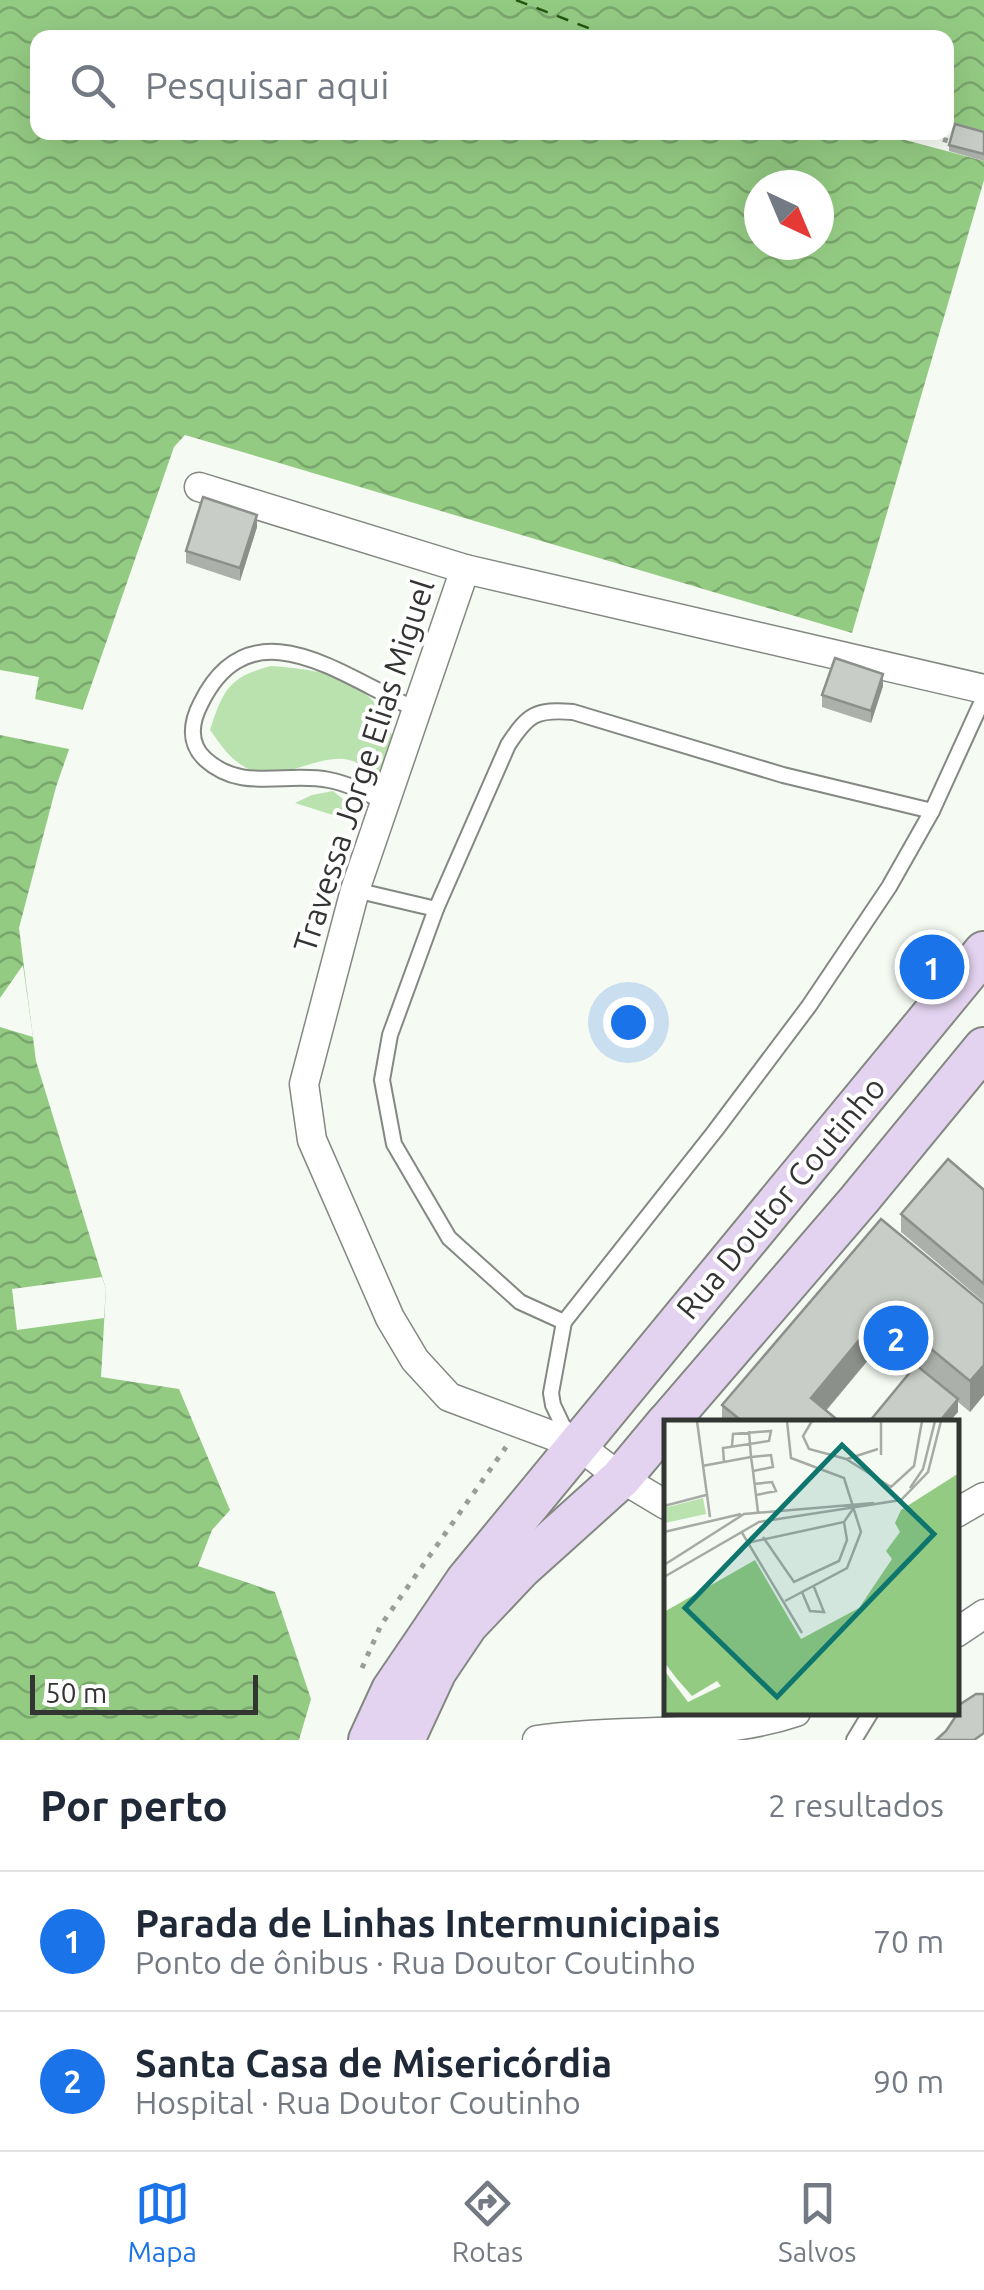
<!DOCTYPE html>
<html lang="pt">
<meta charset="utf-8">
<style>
body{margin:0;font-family:Ubuntu,sans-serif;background:#f6f6f7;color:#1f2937}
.compass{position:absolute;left:744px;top:170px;width:90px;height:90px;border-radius:50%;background:#fff;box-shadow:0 10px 40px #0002;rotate:136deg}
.scale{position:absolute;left:30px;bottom:25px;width:228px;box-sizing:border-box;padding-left:10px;border:5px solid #333533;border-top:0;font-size:28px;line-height:35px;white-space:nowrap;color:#333533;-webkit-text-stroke:8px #fff;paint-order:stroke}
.you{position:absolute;left:628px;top:1022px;width:35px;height:35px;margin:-25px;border:8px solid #fff;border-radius:50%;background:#1a73e8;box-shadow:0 0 0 15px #1a73e833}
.badge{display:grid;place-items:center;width:65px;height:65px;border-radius:50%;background:#1a73e8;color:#fff;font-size:32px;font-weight:700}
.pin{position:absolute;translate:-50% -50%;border:5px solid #fff;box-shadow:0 2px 10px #0006}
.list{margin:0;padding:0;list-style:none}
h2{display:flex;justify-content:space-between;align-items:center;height:130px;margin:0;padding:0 40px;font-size:42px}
h2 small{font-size:32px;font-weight:400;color:#747a83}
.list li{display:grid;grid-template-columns:65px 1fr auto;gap:30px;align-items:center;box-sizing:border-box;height:140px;padding:0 40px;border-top:2px solid #e0e1e3}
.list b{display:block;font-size:38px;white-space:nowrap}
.list p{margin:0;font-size:32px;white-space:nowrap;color:#747a83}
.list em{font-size:32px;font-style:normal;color:#747a83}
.icon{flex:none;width:55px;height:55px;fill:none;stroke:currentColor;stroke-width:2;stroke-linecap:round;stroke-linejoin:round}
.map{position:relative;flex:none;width:984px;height:1740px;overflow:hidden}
.search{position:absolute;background:#fff;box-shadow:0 10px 40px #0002;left:30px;right:30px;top:30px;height:110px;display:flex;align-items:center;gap:25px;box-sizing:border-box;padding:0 35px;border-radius:20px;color:#747a83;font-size:38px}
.sheet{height:410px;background:#fff}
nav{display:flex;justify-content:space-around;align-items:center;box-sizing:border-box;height:140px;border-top:2px solid #e0e1e3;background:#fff;font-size:28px;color:#747a83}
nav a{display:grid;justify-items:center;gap:5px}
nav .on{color:#1a73e8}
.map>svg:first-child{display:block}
</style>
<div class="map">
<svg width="984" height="1740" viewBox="0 0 984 1740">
<defs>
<pattern id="water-waves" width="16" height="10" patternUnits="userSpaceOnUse" patternTransform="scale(2.5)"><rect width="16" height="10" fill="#94cb83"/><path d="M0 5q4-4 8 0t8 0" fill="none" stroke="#79a66c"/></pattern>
</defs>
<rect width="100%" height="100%" fill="#f5faf3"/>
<!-- garden -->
<g fill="#bae2ae">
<path d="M271,666C310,669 353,673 379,708C385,715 388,728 393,737L378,787C348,727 298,783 256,772C234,765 223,748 210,730C223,690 229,677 271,666Z"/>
<path d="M333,791L348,803L358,823L295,803L312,795Z"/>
</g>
<!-- water -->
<path fill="url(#water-waves)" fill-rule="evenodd" d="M0,0H984V180L852,633L185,435L174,447L56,787L19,928L36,1061L106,1289L101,1377L179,1389L230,1510L212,1530L198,1566L275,1592L311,1699L299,1740H0ZM38,38H946V132H38ZM759,185H819V245H759Z"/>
<!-- pier -->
<g fill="#f5faf3">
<path d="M947,128L984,138V161L879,133L946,132Z"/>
<path d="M142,544L147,545L91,703L86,702Z"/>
<path d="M0,670L39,677L35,699L88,711L74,750L0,735Z"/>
<path d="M23,965L33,1037L0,1027V998Z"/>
<path d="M102,1277L106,1289L104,1318L17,1330L12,1289Z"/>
</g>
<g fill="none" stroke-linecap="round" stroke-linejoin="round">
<!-- ferry -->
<path stroke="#23560e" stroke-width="2.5" stroke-dasharray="12 10" stroke-linecap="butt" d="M516,0L614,38"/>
<defs>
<g id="service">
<path d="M386,803C368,794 350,784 329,780C286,771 242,793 205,759C188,743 191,722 201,703C252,599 348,681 418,710"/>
<path d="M355,890L436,909"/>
<path d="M564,1322L520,1302L449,1238L394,1144L382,1080L390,1035L436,909L508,745C528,714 536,709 573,712L783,775L932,811"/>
<path d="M574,1436L563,1426L553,1405L551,1393L564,1322L715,1131L809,1006L889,887L932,811L984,697"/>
<path d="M854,1740L871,1712"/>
</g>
<g id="minor">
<path d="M199,487L465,569L984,689"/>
<path d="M465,569L355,890L304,1084L312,1140L390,1318L415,1360L449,1397L578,1445L621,1478L666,1505"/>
<path d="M956,1513L984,1497"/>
<path d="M956,1633L984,1614"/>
<path d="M537,1740C623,1727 713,1740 796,1712"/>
</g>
<g id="secondary">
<path d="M668,1422L859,1200L984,1048"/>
<path d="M369,1740L392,1690L466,1581L984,952"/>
<path d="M404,1740L436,1671L467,1625L520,1569L621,1478L666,1424"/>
</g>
</defs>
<!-- service casing -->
<use href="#service" stroke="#848882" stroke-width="18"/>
<!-- minor casing -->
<use href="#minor" stroke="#848882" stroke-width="31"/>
<!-- secondary casing -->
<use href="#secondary" stroke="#848882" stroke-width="44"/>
<!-- path -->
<g stroke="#9a9e99" stroke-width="5" stroke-dasharray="5 8" stroke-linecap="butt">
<path d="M918,132L952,142"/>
<path d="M362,1668L381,1625L506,1447"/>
</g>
<!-- service -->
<use href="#service" stroke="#fff" stroke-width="14"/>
<!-- minor -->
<use href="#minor" stroke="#fff" stroke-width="28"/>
<!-- secondary -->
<use href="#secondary" stroke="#e3d3f0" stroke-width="40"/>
</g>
<!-- wall -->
<g fill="#acb0ab">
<path d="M984,132V161L949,151V145Z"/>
<path d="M257,527L240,581L186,563V551Z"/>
<path d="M883,686L871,723L822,707V695Z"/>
<path d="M984,1190V1302L901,1232V1214Z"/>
<path d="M881,1219L984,1304V1395L970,1412L958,1402V1412L949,1422H869L915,1366L884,1341L826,1411L840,1422H722V1405Z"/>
</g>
<!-- shaded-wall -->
<g fill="#8c908b">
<path d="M257,515V527L240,581V568Z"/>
<path d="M883,674V686L871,723V711Z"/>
<path d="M884,1310V1341L816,1422L811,1398Z"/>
<path d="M984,1365V1395L970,1412V1381Z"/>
<path d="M958,1399V1412L949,1422H939Z"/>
</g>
<!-- building -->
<g fill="#c8cdc7" stroke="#8c908b" stroke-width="2.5">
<path d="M955,124L984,132V154L949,145Z"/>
<path d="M203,497L257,515L240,568L186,551Z"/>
<path d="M835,658L883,674L871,711L822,695Z"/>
<path d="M948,1159L984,1190V1284L901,1214Z"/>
<path d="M881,1219L984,1304V1365L970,1381L884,1310L811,1398L840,1422H743L722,1405Z"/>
<path d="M916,1365L958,1399L939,1422H869Z"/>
<path d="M976,1694H984V1733L974,1740H936L946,1731L956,1716L955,1712H956V1707Z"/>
</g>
<g text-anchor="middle" stroke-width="8" stroke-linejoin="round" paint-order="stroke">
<!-- street labels -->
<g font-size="32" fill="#333533" stroke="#fff">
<text transform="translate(364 766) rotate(-72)" y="11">Travessa Jorge Elias Miguel</text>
<text transform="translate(781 1198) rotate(-50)" y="11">Rua Doutor Coutinho</text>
</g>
</g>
<!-- overview -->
<g transform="translate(664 1420)">
<rect width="295" height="295" fill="#f5faf3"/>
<path d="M39,78L42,94L1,103L0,88Z" fill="#bae2ae"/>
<path d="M295,53V294H0V250L24,282L57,266L53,261L28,276L13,259L0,242V192L91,140L137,219L195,188L228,139L222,131L236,112L231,103L237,90Z" fill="#94cb83"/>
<path fill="none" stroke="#94cb83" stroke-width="5" d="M53,205L95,294"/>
<path fill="none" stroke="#a7aba6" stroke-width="2.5" d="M33,1L46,97M148,1L139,16L145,29L182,39L227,67L250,46L258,1M217,35V1M183,39L214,29M60,42L59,28L105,21L107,11L69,14L68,26M38,46L87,37L107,35L109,47L89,51L87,37L85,11M89,51L94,92M90,64L108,62L112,71L92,75M246,68L259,49L271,1M0,86L42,75M77,111L138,213M0,112L77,94M99,117L130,162L175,141L183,120L180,102M83,123L180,102L189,89M0,145L80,94L210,83M0,157L95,102L237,80L264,52L277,1M138,172L146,191L160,192L150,167M121,181L183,148L197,112L180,58L127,38L123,1"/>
<path fill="#0f766e" fill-opacity="0.15" stroke="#0f766e" stroke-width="5" d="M178,25L270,114L113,277L21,188Z"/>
<rect width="295" height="295" fill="none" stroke="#333533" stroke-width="5"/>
</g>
</svg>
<svg class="compass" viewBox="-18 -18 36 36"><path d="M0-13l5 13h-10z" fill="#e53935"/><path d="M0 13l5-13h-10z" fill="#747a83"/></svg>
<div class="scale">50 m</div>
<div class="you"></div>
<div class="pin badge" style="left:932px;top:967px">1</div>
<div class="pin badge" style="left:896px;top:1338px">2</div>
<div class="search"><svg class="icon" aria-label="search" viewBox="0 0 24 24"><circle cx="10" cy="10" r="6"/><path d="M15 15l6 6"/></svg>Pesquisar aqui</div>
</div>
<section class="sheet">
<h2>Por perto<small>2 resultados</small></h2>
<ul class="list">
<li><span class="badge">1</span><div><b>Parada de Linhas Intermunicipais</b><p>Ponto de ônibus · Rua Doutor Coutinho</p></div><em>70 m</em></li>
<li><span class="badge">2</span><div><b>Santa Casa de Misericórdia</b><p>Hospital · Rua Doutor Coutinho</p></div><em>90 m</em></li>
</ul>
</section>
<nav>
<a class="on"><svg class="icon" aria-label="map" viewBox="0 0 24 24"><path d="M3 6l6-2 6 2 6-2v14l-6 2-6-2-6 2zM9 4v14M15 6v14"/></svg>Mapa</a>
<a><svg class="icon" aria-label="directions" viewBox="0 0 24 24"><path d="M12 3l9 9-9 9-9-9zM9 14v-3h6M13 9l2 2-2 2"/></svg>Rotas</a>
<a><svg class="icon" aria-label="saved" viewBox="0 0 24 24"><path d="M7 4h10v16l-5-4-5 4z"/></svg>Salvos</a>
</nav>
